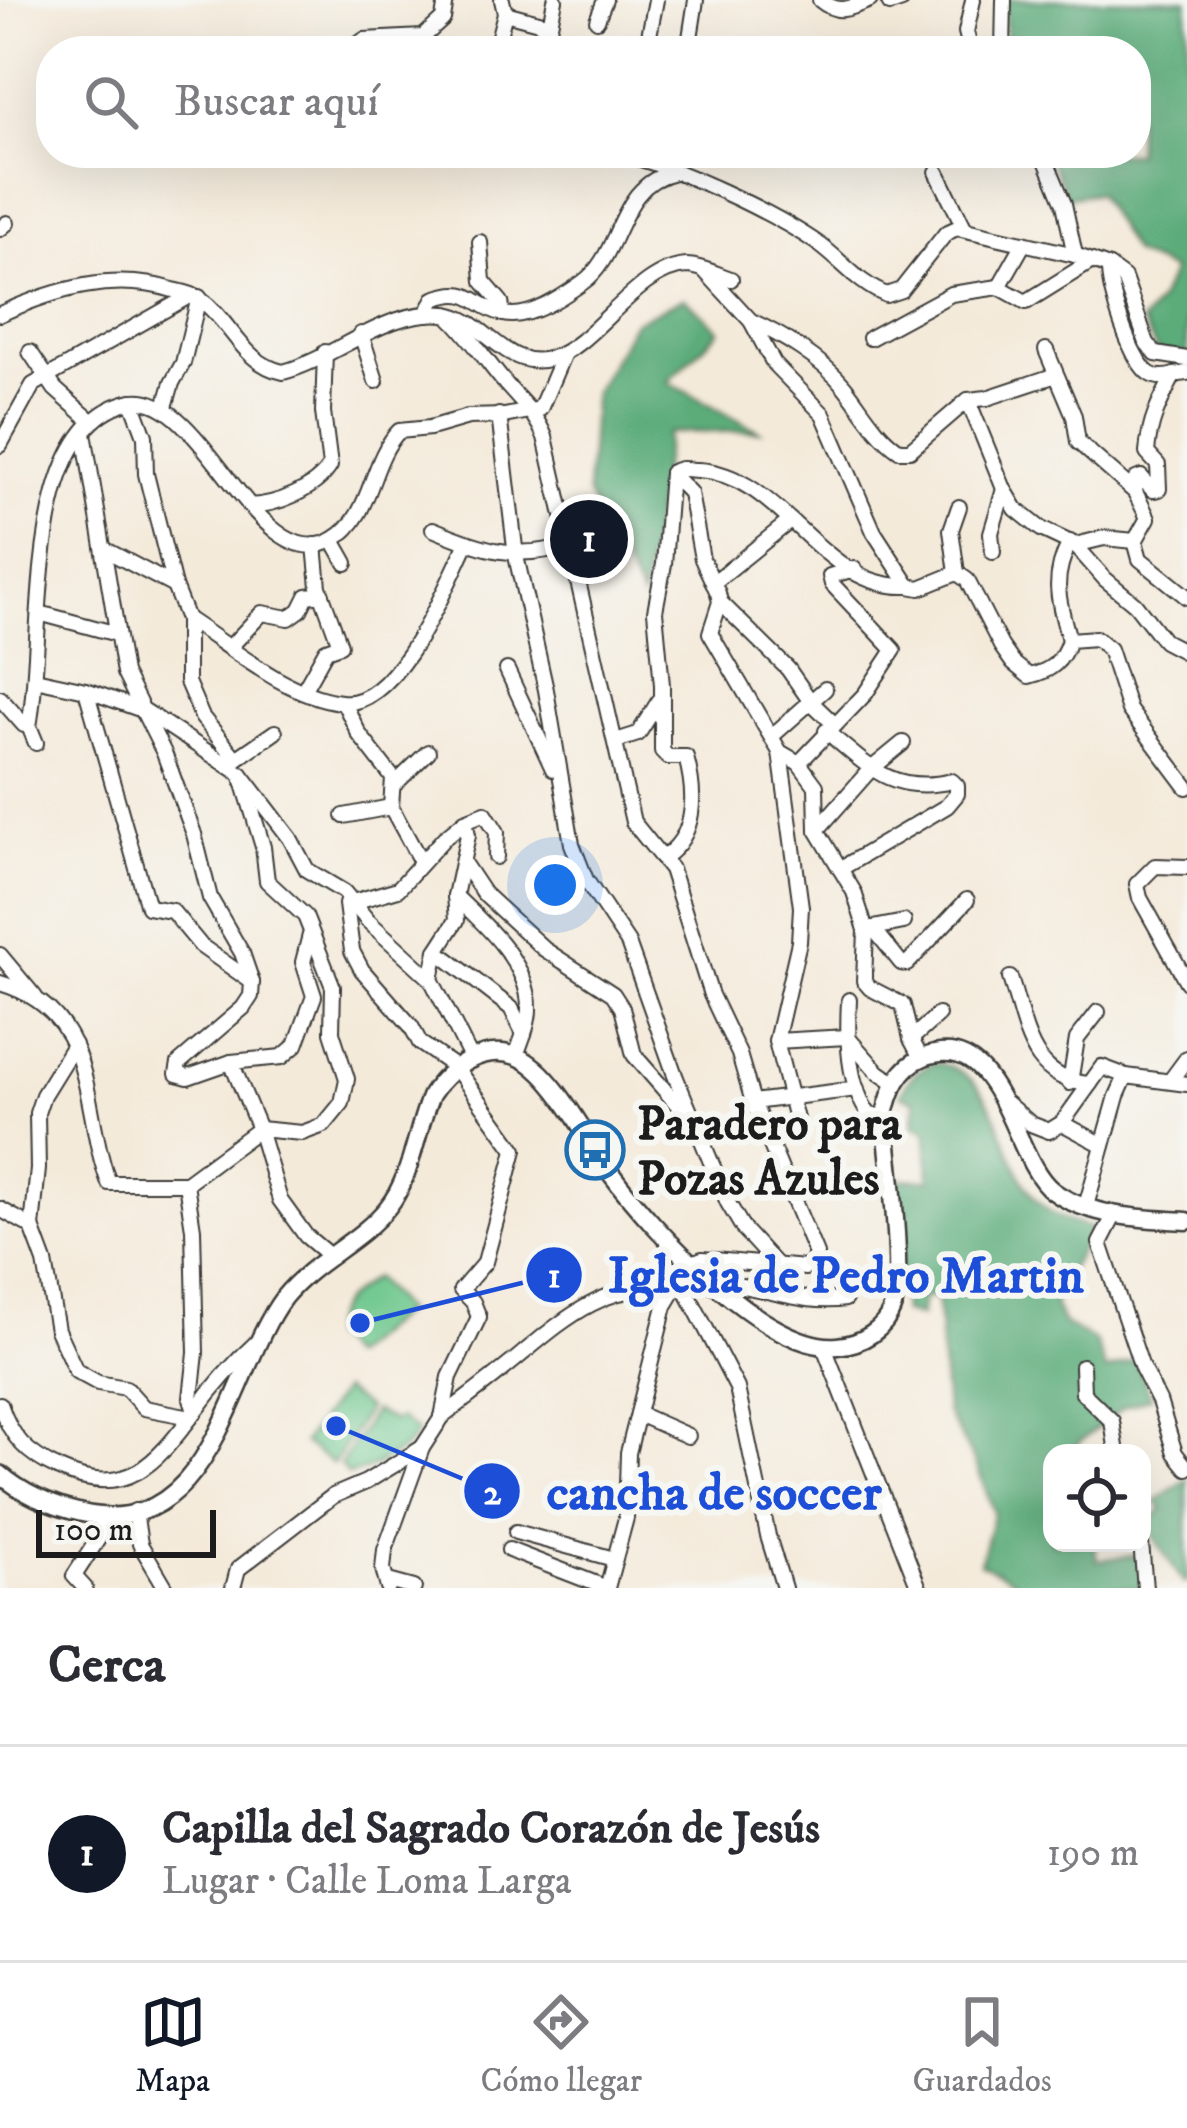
<!DOCTYPE html>
<html lang="es">
<meta charset="utf-8">
<style>
body{margin:0;font-family:"IM FELL DW Pica",serif;background:#f7f7f7;color:#2b2b33}
.controls{position:absolute;right:36px;bottom:36px;display:grid;overflow:hidden;border-radius:24px;box-shadow:0 12px 48px #0002}
.controls button{width:108px;height:108px;display:grid;place-items:center;padding:0;border:0;border-bottom:3px solid #e1e1e2;background:#fff;color:#2b2b33;font:60px sans-serif}
.scale{position:absolute;left:36px;bottom:30px;width:180px;box-sizing:border-box;padding-left:12px;border:6px solid #1c1c1c;border-top:0;font-size:33px;line-height:42px;white-space:nowrap;color:#1c1c1c;-webkit-text-stroke:9px #f6f6f2;paint-order:stroke}
.you{position:absolute;left:555px;top:885px;width:42px;height:42px;margin:-30px;border:9px solid #fff;border-radius:50%;background:#1a73e8;box-shadow:0 0 0 18px #1a73e833}
.badge{display:grid;place-items:center;width:78px;height:78px;border-radius:50%;background:#111827;color:#fff;font-size:39px;font-weight:700}
.pin{position:absolute;translate:-50% -50%;border:6px solid #fff;box-shadow:0 3px 12px #0006}
.list{margin:0;padding:0;list-style:none}
h2{display:flex;justify-content:space-between;align-items:center;height:156px;margin:0;padding:0 48px;font-size:51px}
h2 small{font-size:39px;font-weight:400;color:#7c7c81}
.list li{display:grid;grid-template-columns:78px 1fr auto;gap:36px;align-items:center;box-sizing:border-box;height:216px;padding:0 48px;border-top:3px solid #e1e1e2}
.list b{display:block;font-size:45px;white-space:nowrap}
.list p{margin:0;font-size:39px;white-space:nowrap;color:#7c7c81}
.list em{font-size:39px;font-style:normal;color:#7c7c81}
.icon{flex:none;width:66px;height:66px;fill:none;stroke:currentColor;stroke-width:2;stroke-linecap:round;stroke-linejoin:round}
.map{position:relative;flex:none;width:1187px;height:1588px;overflow:hidden}
.search{position:absolute;background:#fff;box-shadow:0 12px 48px #0002;left:36px;right:36px;top:36px;height:132px;display:flex;align-items:center;gap:30px;box-sizing:border-box;padding:0 42px;border-radius:48px;color:#7c7c81;font-size:45px}
.sheet{height:372px;background:#fff}
nav{display:flex;justify-content:space-around;align-items:center;box-sizing:border-box;height:168px;border-top:3px solid #e1e1e2;background:#fff;font-size:33px;color:#7c7c81}
nav a{display:grid;justify-items:center;gap:6px}
nav .on{color:#111827}
.map>svg:first-child{display:block}
</style>
<div class="map">
<svg width="1187" height="1588" viewBox="0 0 1187 1588">
<rect width="100%" height="100%" fill="#f6f6f2"/>
<filter id="ink" filterUnits="userSpaceOnUse"><feTurbulence type="fractalNoise" baseFrequency=".00833" numOctaves="2"/><feDisplacementMap in="SourceGraphic" scale="24" xChannelSelector="R" yChannelSelector="G"/><feConvolveMatrix kernelMatrix="1 2 1 2 8 2 1 2 1" color-interpolation-filters="sRGB"/></filter>
<filter id="wash" filterUnits="userSpaceOnUse"><feTurbulence type="fractalNoise" baseFrequency=".004" numOctaves="4" result="noise"/><feDisplacementMap in="SourceGraphic" scale="48" xChannelSelector="R" yChannelSelector="G"/><feGaussianBlur stdDeviation="2.7" result="paint"/><feColorMatrix in="noise" values="0 0 0 0 0 0 0 0 0 0 0 0 0 0 0 0 0 1.4 0 .05"/><feComposite in="paint" operator="in"/></filter>
<g filter="url(#wash)">
<rect width="100%" height="100%" fill="#f4eada"/>
<!-- green -->
<g fill="#70c88f" stroke="#467256" stroke-width="3">
<path d="M374,1278L404,1311L349,1357L329,1336C332,1305 350,1294 374,1278Z"/>
<path d="M342,1390L368,1409L333,1464L303,1443Z"/>
<path d="M374,1411L394,1421L400,1418L417,1432C407,1452 370,1470 348,1475L340,1465Z"/>
</g>
<!-- forest -->
<g fill="#5cac7a" stroke="#3c644b" stroke-width="3">
<path d="M1005,0H1187V356L1157,351L1142,322L1159,301L1172,271L1133,253L1097,193L1067,197L1047,153H1136V51H1006Z"/>
<path d="M684,298L720,330L668,382L759,431L668,433L642,598L587,493L594,393L634,322Z"/>
<path d="M934,1063C1003,1070 999,1164 1041,1204C1055,1218 1072,1223 1091,1228C1080,1256 1063,1276 1054,1305L1064,1324L1095,1341L1106,1371L1136,1360L1151,1397L1124,1407L1076,1445L1082,1453H1052V1543H1094L1097,1560L1140,1555L1142,1588H1013L1014,1580L980,1563L994,1512L976,1464L946,1412L937,1298L923,1297L920,1316L903,1312L896,1179L930,1180L926,1130L914,1126L915,1100L901,1095C907,1077 917,1070 934,1063Z"/>
<path d="M1187,1479V1582H1183L1146,1525L1162,1509L1155,1501Z"/>
</g>
</g>
<g filter="url(#ink)">
<g fill="none" stroke-linecap="round" stroke-linejoin="round">
<defs>
<g id="minor">
<path d="M820,0C838,15 850,9 870,0"/>
<path d="M888,0L890,4L902,0"/>
<path d="M505,13L550,25L555,0"/>
<path d="M597,20L605,0"/>
<path d="M538,44L546,25"/>
<path d="M349,51L364,40L423,37L443,19L446,0"/>
<path d="M495,51L505,13L502,0"/>
<path d="M646,51L656,0"/>
<path d="M688,51L696,0"/>
<path d="M971,51L966,32L973,0"/>
<path d="M1003,51L1004,0"/>
<path d="M617,153C671,164 773,212 820,245C843,262 858,283 886,295L901,290L946,233L957,228L1075,255L1109,267L1124,278L1147,343L1156,354L1187,359"/>
<path d="M1043,153L1064,204L1075,255"/>
<path d="M937,172L965,229"/>
<path d="M0,229L7,223"/>
<path d="M480,242L483,281L501,302L503,314"/>
<path d="M1109,267C1108,290 1131,362 1150,374C1161,381 1175,374 1187,373"/>
<path d="M704,270L751,321L774,364L823,414L874,532L909,586L920,588L957,573"/>
<path d="M999,287L1026,302L1092,261"/>
<path d="M0,314C56,289 113,272 173,290C182,292 193,294 200,299C231,321 243,364 283,372C335,359 387,307 446,314C486,319 506,373 552,358C595,345 637,268 687,266C701,266 718,275 731,279"/>
<path d="M427,314L434,299C473,284 472,306 504,314C529,320 562,297 582,283C623,255 616,184 675,172"/>
<path d="M447,314C472,337 488,365 511,390C526,407 536,415 545,437L633,822L671,869L711,995L739,1054L753,1102L816,1254L812,1264L805,1268L702,1259L690,1264L665,1306L628,1453L626,1518L607,1588"/>
<path d="M751,321C782,335 822,359 844,386C862,408 875,434 899,450H910L968,400L987,398L1056,375"/>
<path d="M361,334L376,381"/>
<path d="M870,338L951,294L999,287L1024,243"/>
<path d="M1046,350L1074,416L1078,442L1135,492"/>
<path d="M30,352L55,389L90,420"/>
<path d="M968,400L1004,489L1016,509L1041,529L1075,545L1105,579L1135,604L1164,641L1187,653"/>
<path d="M132,401L145,436L146,474L174,586L187,619V682L202,717L236,759L230,766"/>
<path d="M165,407L172,383L183,363L199,297"/>
<path d="M499,415L516,556L546,690L572,844L586,880L628,943L676,1078L728,1203L744,1230L777,1266"/>
<path d="M84,433L124,673L164,753L194,834L210,898L242,953L252,982L251,996L243,1008L179,1063L177,1074L188,1077L231,1062L282,1057L296,1045L314,996L303,962L310,935"/>
<path d="M0,445L33,385L191,295"/>
<path d="M671,473L690,493L702,559L718,593L720,602L710,633L780,752L799,763L816,786L817,830L854,892L866,930L864,981L870,988L903,1005L911,1039L921,1058"/>
<path d="M671,473C682,466 686,470 698,470C783,474 820,590 909,586"/>
<path d="M249,506C277,505 315,490 330,466L323,412L325,352"/>
<path d="M433,529C483,550 516,561 569,545"/>
<path d="M333,540L346,563"/>
<path d="M1135,541L1148,518L1135,492L1136,479L1141,477L1153,490L1159,489L1158,465L1147,453C1149,422 1160,401 1174,375"/>
<path d="M1135,541L1140,559L1187,597"/>
<path d="M1075,545L1104,538L1135,541"/>
<path d="M106,550L174,586"/>
<path d="M993,552L991,533L1004,489"/>
<path d="M957,573L967,580L1001,646L1013,663L1029,676C1051,671 1062,662 1069,640L1096,638L1109,649L1129,710L1187,787"/>
<path d="M957,573L951,530L959,507"/>
<path d="M713,583L790,521"/>
<path d="M720,602L788,669L811,702L833,723"/>
<path d="M39,613L117,634"/>
<path d="M187,619C232,648 285,695 341,702C397,710 447,584 467,543"/>
<path d="M1069,640C1059,601 1050,580 1070,542"/>
<path d="M230,647L262,613L289,618L300,610L307,596L322,594"/>
<path d="M507,670L553,769"/>
<path d="M35,679L86,690L145,711L241,774L290,838L307,870L344,892L368,921L431,979L471,1058"/>
<path d="M86,690L148,907L172,911L201,946L252,982"/>
<path d="M303,691L326,650L340,645L319,587L315,545"/>
<path d="M0,698L24,725L29,726"/>
<path d="M344,703L359,734L393,778L391,807L421,862"/>
<path d="M826,731C869,767 893,795 952,781L957,786V794L947,806L840,869"/>
<path d="M772,736L825,689"/>
<path d="M616,741L638,734L659,701"/>
<path d="M36,743L29,726C46,641 22,429 128,402C201,383 257,584 334,539C373,516 369,462 399,431L430,428L468,417L504,416L540,409L564,353"/>
<path d="M780,752L801,907L799,942L776,1041L796,1119"/>
<path d="M236,759L275,732"/>
<path d="M799,763L865,694L894,650L832,584L830,576L854,569"/>
<path d="M394,785L428,752"/>
<path d="M344,816L391,807"/>
<path d="M817,830L870,770L903,743"/>
<path d="M664,857C697,835 696,794 686,757H668L662,751V685L655,611L664,564L671,473"/>
<path d="M464,864L484,894L544,949L613,994L622,1008L634,1055L689,1118"/>
<path d="M1187,867L1155,866L1137,884L1140,898L1187,982"/>
<path d="M455,896C485,924 530,965 529,1009C529,1024 521,1041 516,1056"/>
<path d="M873,928L901,963L907,964L967,900"/>
<path d="M868,929L904,922"/>
<path d="M437,951L511,1008L524,1034"/>
<path d="M0,955L35,997"/>
<path d="M1010,978C1026,1026 1029,1080 1090,1084"/>
<path d="M431,979L437,951L457,920L455,896L468,835L465,821"/>
<path d="M0,983C100,1012 80,1107 109,1183H186L259,1129L302,1133L324,1125L342,1103L347,1079L332,1032L333,987L305,916L267,881L263,847L241,774"/>
<path d="M849,1000C847,1037 847,1084 870,1116L885,1115"/>
<path d="M847,1037L878,1072L894,1083"/>
<path d="M911,1039L938,1015"/>
<path d="M776,1041L847,1037"/>
<path d="M231,1062L259,1129L280,1200L306,1236L331,1257"/>
<path d="M1170,1081L1187,1058"/>
<path d="M1070,1083L1077,1039L1098,1012"/>
<path d="M753,1102L857,1089"/>
<path d="M1005,1102L1031,1124L1049,1131L1062,1123L1102,1067L1126,1076L1187,1084"/>
<path d="M1062,1123L1103,1145"/>
<path d="M186,1183L193,1229L196,1353L191,1398L195,1411"/>
<path d="M1086,1206L1117,1096L1126,1076"/>
<path d="M0,1209L32,1227L45,1262L57,1330L76,1371L98,1383L126,1388L144,1408L191,1417"/>
<path d="M1115,1214L1100,1243L1142,1368L1159,1401L1175,1453L1187,1468"/>
<path d="M32,1227L38,1169L37,1113L43,1095L74,1045"/>
<path d="M680,1279L737,1388L768,1536L784,1588"/>
<path d="M716,1283C759,1284 802,1306 845,1299"/>
<path d="M824,1347L919,1588"/>
<path d="M1082,1366L1083,1393L1112,1421L1117,1453"/>
<path d="M0,1404C11,1438 27,1454 59,1469C128,1501 157,1461 195,1412C213,1387 234,1363 256,1343"/>
<path d="M638,1414L688,1436"/>
<path d="M442,1417C469,1396 496,1376 522,1354C564,1319 613,1277 670,1293"/>
<path d="M135,1511L140,1544L166,1588"/>
<path d="M516,1532L614,1559"/>
<path d="M1141,1543L1145,1588"/>
<path d="M509,1550L607,1588"/>
<path d="M388,1581L414,1588"/>
<path d="M85,1588L74,1576L98,1539L104,1517"/>
<path d="M233,1588L238,1569L333,1496L366,1482L422,1448"/>
<path d="M388,1588L383,1569L385,1550L422,1448L442,1417L450,1377L479,1317L473,1302L461,1290L485,1262L515,1150L456,1068L420,1043L411,1026L362,970L352,951L346,904L398,889L444,838L465,821L485,813L497,832L496,857"/>
</g>
<path id="major" d="M0,1474C24,1495 51,1506 82,1513C214,1543 230,1368 284,1297C313,1261 359,1243 388,1207C412,1177 416,1130 431,1095C447,1069 483,1044 516,1056C553,1069 589,1143 612,1175C653,1230 766,1352 837,1346C862,1344 885,1330 893,1306C905,1275 888,1154 885,1115C890,1091 899,1067 924,1057C1002,1027 1012,1161 1053,1191C1088,1217 1145,1219 1187,1221"/>
</defs>
<!-- minor casing -->
<use href="#minor" stroke="#3c3b38" stroke-width="18"/>
<!-- major casing -->
<use href="#major" stroke="#3c3b38" stroke-width="21"/>
<!-- minor -->
<use href="#minor" stroke="#fff" stroke-width="14"/>
<!-- major -->
<use href="#major" stroke="#fff" stroke-width="16"/>
</g>
</g>
<!-- icons -->
<defs>
<symbol id="bus-ring" viewBox="-11 -11 22 22"><circle r="9.5" fill="#f6f6f2" stroke="#1f6fb2" stroke-width="1.5"/><path d="M-5-6H5V4H4V6H2V4H-2V6H-4V4H-5ZM-3.5-4V0h7V-4ZM-3.5 1.2v1.5H-2V1.2ZM2 1.2v1.5H3.5V1.2Z" fill="#1f6fb2"/></symbol>
</defs>
<g fill-rule="evenodd">
<use href="#bus-ring" x="562" y="1117" width="66" height="66"/>
</g>
<g text-anchor="middle" stroke-width="12" stroke-linejoin="round" paint-order="stroke">
<!-- poi labels -->
<g font-size="48" font-weight="bold" fill="#1c1c1c" stroke="#f6f6f2" text-anchor="start">
<text x="637" y="1139">Paradero para<tspan x="637" dy="55">Pozas Azules</tspan></text>
</g>
</g>
<!-- callouts -->
<path fill="none" stroke="#1d4ed8" stroke-width="4.5" d="M360 1323L554 1275M336 1426L492 1491"/>
<g fill="#1d4ed8" stroke="#f6f6f2" stroke-width="4.5">
<circle cx="360" cy="1323" r="12"/>
<circle cx="336" cy="1426" r="12"/>
<circle cx="554" cy="1275" r="30"/>
<circle cx="492" cy="1491" r="30"/>
</g>
<g font-size="36" text-anchor="middle" font-weight="bold" fill="#fff">
<text x="554" y="1287">1</text>
<text x="492" y="1504">2</text>
</g>
<g font-size="51" text-anchor="middle" font-weight="bold" fill="#1d4ed8" stroke="#f6f6f2" stroke-width="12" stroke-linejoin="round" paint-order="stroke">
<text x="846" y="1292">Iglesia de Pedro Martin</text>
<text x="714" y="1509">cancha de soccer</text>
</g>
</svg>
<div class="controls">
<button><svg class="icon" aria-label="locate" viewBox="0 0 24 24"><circle cx="12" cy="12" r="6"/><path d="M12 2v4M12 18v4M2 12h4M18 12h4"/></svg></button>
</div>
<div class="scale">100 m</div>
<div class="you"></div>
<div class="pin badge" style="left:589px;top:539px">1</div>
<div class="search"><svg class="icon" aria-label="search" viewBox="0 0 24 24"><circle cx="10" cy="10" r="6"/><path d="M15 15l6 6"/></svg>Buscar aquí</div>
</div>
<section class="sheet">
<h2>Cerca<small></small></h2>
<ul class="list">
<li><span class="badge">1</span><div><b>Capilla del Sagrado Corazón de Jesús</b><p>Lugar · Calle Loma Larga</p></div><em>190 m</em></li>
</ul>
</section>
<nav>
<a class="on"><svg class="icon" aria-label="map" viewBox="0 0 24 24"><path d="M3 6l6-2 6 2 6-2v14l-6 2-6-2-6 2zM9 4v14M15 6v14"/></svg>Mapa</a>
<a><svg class="icon" aria-label="directions" viewBox="0 0 24 24"><path d="M12 3l9 9-9 9-9-9zM9 14v-3h6M13 9l2 2-2 2"/></svg>Cómo llegar</a>
<a><svg class="icon" aria-label="saved" viewBox="0 0 24 24"><path d="M7 4h10v16l-5-4-5 4z"/></svg>Guardados</a>
</nav>
